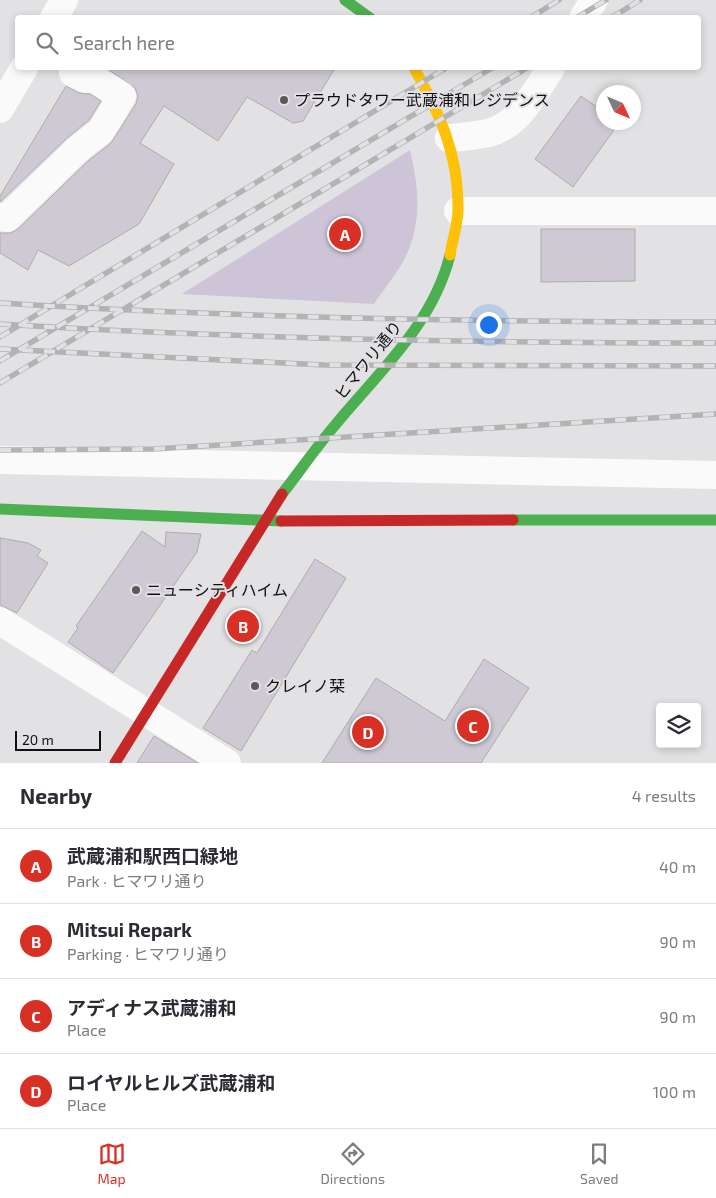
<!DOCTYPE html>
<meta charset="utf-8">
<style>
body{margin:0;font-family:"Exo 2","Noto Sans JP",sans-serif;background:#f2f2f3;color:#2b2b33}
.controls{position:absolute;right:15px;bottom:15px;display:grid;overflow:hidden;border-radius:5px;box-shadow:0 2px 8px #0003}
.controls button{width:45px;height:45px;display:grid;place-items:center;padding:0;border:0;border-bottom:1px solid #e1e1e2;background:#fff;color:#2b2b33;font:25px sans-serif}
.compass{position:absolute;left:596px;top:85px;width:45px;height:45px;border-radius:50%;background:#fff;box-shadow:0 2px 8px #0003;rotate:134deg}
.scale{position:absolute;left:15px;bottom:12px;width:86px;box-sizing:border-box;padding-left:5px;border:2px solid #111011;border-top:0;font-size:14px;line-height:18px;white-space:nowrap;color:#111011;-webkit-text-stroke:4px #e2e0e4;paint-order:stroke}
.you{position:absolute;left:488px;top:324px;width:18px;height:18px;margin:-12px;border:4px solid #fff;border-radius:50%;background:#1a73e8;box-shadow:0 0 0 8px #1a73e833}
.badge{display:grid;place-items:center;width:32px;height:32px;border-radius:50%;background:#d93025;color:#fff;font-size:16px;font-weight:700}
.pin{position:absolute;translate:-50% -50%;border:2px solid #fff;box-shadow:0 1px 5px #0006}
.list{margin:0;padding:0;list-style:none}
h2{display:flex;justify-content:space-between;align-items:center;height:65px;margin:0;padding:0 20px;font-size:21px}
h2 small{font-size:16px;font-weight:400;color:#7c7c81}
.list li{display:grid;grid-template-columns:32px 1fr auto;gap:15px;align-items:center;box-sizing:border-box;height:75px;padding:0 20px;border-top:1px solid #e1e1e2}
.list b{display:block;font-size:19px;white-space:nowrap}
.list p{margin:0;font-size:16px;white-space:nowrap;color:#7c7c81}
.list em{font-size:16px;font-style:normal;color:#7c7c81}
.icon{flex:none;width:28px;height:28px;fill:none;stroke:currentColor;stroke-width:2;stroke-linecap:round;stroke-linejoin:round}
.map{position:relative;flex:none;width:716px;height:763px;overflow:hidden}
.search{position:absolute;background:#fff;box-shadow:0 2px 8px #0003;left:15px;right:15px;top:15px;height:55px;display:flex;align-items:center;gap:12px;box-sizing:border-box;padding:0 18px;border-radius:5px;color:#7c7c81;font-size:19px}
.sheet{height:365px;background:#fff}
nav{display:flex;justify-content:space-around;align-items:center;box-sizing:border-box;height:70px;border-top:1px solid #e1e1e2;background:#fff;font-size:14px;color:#7c7c81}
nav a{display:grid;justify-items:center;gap:2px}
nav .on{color:#d93025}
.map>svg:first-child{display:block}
</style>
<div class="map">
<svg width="716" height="763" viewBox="0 0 716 763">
<rect width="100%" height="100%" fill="#e2e1e3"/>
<!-- green -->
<path fill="#cdc4d8" d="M410,150C418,184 422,215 409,249C402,268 385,287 374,304L182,294Z"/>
<!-- building -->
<g fill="#cec9d3" stroke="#adacae">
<path d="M106,68H335L303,121L293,123L247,97L218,141L164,106L140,143L174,164L139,224L69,266L38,250L28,270L0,253V233H11L18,229L88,161L111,143L136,104L138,96L135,88Z"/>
<path d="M66,86L79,93L90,94L101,101L89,120L67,138L0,202V196Z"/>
<path d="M581,96L604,112V122L619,123L573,187L535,159Z"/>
<path d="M541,229H635V281L541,282Z"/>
<path d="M142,531L165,547L166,532L201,534L197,552L113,673L68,642L78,628L76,626Z"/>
<path d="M0,538L28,543L41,550L37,556L48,563L17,613L0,605Z"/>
<path d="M315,559L346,578L241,751L203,728L252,650L257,653Z"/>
<path d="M484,659L529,688L481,763H322L376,678L445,721Z"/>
<path d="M154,736L198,763H137Z"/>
</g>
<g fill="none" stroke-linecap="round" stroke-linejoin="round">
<!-- street -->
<g stroke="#fbfafb" stroke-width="28">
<path d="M54,18L64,0"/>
<path d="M583,18L594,0"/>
<path d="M0,109L24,68"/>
<path d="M449,138C462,137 475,136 488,133C519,126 535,92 551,68"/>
<path d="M458,211H716"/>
<path d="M0,217L7,218L78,149L101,131L122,96L93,78L86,79L73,73L75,69"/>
<path d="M0,460L716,475"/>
<path d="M0,621L227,763"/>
</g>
<!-- fast -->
<g stroke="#4caf50" stroke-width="11">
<path d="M345,0L370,18"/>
<path d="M282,494C300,471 317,446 336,424C379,372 433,324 450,255"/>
<path d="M0,509L281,521"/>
<path d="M513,520H716"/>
</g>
<!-- slow -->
<path stroke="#ffc107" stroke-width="11" d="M414,68C440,114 459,155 458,210C458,224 452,241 450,255"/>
<!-- jam -->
<g stroke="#c62828" stroke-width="11">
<path d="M281,521L513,520"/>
<path d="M115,763L282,494"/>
</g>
<defs>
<g id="rail">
<path d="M530,18L559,0"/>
<path d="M576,18L606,0"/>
<path d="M611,18L640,0"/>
<path d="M0,303C239,318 477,322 716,322"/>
<path d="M0,324C238,339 477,343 716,343"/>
<path d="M0,337L446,68"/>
<path d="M0,349L324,365L716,366"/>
<path d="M0,361L492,68"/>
<path d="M0,383L527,68"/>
<path d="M0,450L154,449L716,414"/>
</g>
</defs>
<!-- rail casing -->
<use href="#rail" stroke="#b3b3b3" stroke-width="5.5"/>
<!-- rail -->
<use href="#rail" stroke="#e2e0e4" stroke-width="4" stroke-dasharray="11" stroke-linecap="butt"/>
</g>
<!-- markers -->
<g fill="#5a595a" stroke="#e2e0e4" stroke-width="2">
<circle cx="284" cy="100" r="5"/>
<circle cx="136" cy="590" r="5"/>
<circle cx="255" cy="686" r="5"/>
</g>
<g text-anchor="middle" stroke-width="4" stroke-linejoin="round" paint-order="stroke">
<!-- poi labels -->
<g font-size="16" fill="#111011" stroke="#e2e0e4" text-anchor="start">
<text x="294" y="106">プラウドタワー武蔵浦和レジデンス</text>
<text x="146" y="596">ニューシティハイム</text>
<text x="265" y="692">クレイノ栞</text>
</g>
<!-- street labels -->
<g font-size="16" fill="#111011" stroke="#e2e0e4">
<text transform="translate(368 360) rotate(-51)" y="6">ヒマワリ通り</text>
</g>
</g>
</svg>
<div class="controls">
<button><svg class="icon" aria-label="layers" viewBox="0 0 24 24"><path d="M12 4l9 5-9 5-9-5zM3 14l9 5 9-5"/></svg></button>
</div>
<svg class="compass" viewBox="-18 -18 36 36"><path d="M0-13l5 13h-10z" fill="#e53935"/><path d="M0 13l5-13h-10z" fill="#7c7c81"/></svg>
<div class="scale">20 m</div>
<div class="you"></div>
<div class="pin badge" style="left:345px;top:234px">A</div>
<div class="pin badge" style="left:243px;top:626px">B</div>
<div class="pin badge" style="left:473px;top:726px">C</div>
<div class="pin badge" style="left:368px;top:732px">D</div>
<div class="search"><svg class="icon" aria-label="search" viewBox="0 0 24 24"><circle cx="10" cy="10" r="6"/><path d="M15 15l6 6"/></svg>Search here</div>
</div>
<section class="sheet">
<h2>Nearby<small>4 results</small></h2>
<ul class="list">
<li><span class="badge">A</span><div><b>武蔵浦和駅西口緑地</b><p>Park · ヒマワリ通り</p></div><em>40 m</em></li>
<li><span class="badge">B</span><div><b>Mitsui Repark</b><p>Parking · ヒマワリ通り</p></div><em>90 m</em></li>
<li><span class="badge">C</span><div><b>アディナス武蔵浦和</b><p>Place</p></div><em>90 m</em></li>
<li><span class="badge">D</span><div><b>ロイヤルヒルズ武蔵浦和</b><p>Place</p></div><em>100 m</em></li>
</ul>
</section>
<nav>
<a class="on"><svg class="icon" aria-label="map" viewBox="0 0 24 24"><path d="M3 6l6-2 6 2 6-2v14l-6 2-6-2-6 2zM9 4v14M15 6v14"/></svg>Map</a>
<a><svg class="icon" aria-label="directions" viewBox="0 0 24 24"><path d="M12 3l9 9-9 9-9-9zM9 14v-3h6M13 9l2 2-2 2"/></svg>Directions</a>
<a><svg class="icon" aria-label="saved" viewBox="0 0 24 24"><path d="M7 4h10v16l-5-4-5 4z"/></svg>Saved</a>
</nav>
